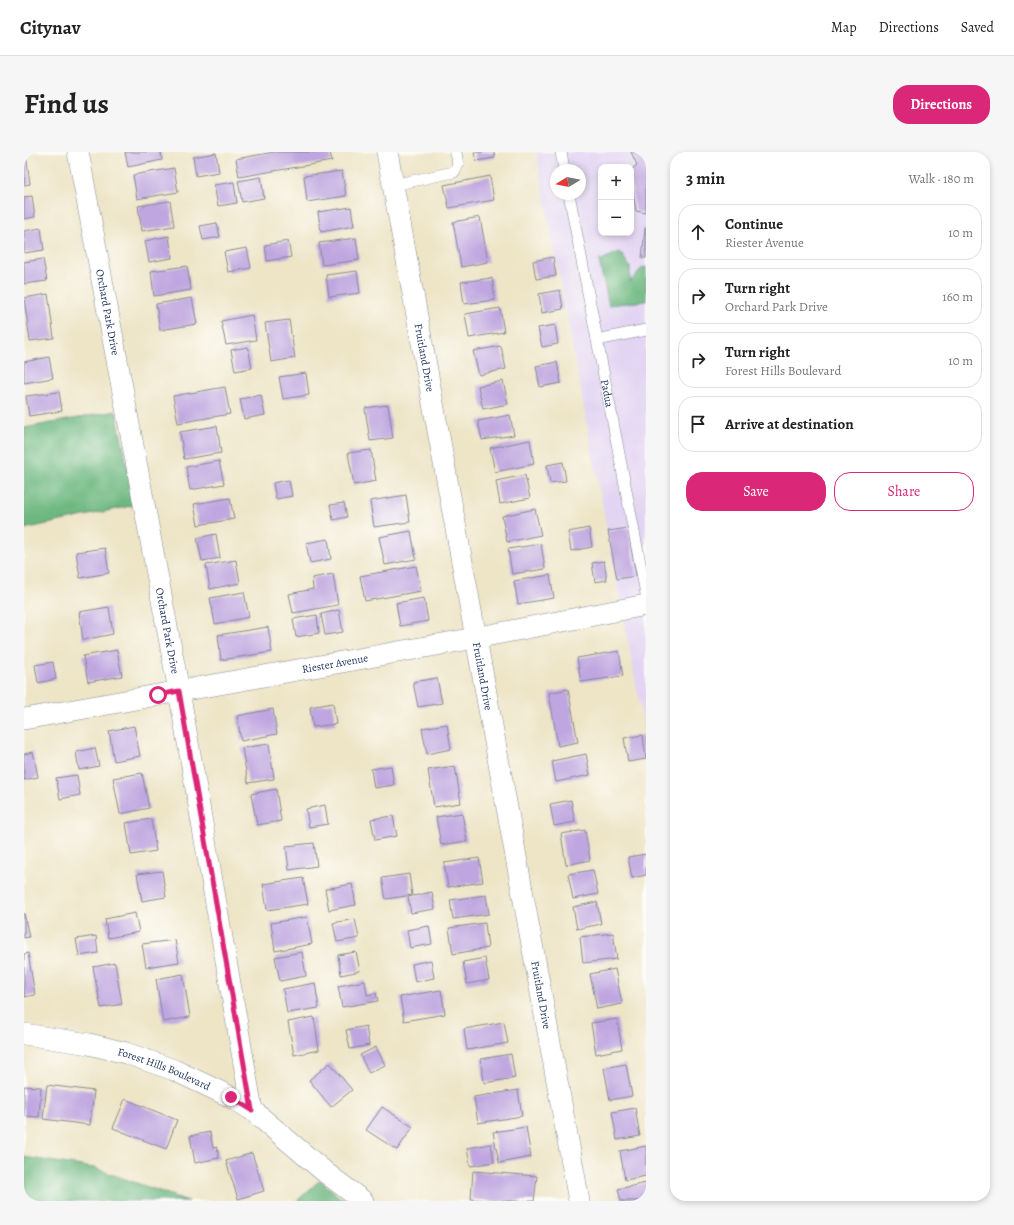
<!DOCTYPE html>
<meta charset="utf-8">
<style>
body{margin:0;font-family:Alegreya,serif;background:#f6f6f6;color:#222}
.controls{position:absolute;right:12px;top:12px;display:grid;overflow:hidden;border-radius:8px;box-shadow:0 2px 6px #0003}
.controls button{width:36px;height:36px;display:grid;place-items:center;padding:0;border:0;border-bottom:1px solid #e0e0e0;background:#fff;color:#222;font:20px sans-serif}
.compass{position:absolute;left:526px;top:12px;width:36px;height:36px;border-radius:50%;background:#fff;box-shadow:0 2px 6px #0003;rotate:260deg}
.stop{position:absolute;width:12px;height:12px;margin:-9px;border:3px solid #db2777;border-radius:50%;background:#fff}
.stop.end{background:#db2777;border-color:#fff;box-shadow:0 1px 4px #0008}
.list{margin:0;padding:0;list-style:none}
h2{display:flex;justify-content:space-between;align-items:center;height:52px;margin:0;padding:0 16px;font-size:17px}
h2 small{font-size:13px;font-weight:400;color:#767676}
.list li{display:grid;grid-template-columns:26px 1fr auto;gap:12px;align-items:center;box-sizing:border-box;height:56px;margin:0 8px 8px;padding:0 8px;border:1px solid #e0e0e0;border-radius:16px}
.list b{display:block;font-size:15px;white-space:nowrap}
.list p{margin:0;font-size:13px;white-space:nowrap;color:#767676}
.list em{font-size:13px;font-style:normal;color:#767676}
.actions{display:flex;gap:8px;padding:12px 16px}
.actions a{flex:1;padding:9px 0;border:1px solid #db2777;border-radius:16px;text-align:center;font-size:14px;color:#db2777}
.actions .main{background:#db2777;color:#fff}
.icon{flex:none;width:22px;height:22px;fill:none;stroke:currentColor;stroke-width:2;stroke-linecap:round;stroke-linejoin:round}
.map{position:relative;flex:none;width:622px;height:1049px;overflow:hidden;border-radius:16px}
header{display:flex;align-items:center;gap:24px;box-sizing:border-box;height:56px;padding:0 20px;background:#fff;border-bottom:1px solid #e0e0e0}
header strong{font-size:19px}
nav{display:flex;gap:22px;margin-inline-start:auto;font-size:14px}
.intro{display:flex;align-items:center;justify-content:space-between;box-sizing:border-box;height:96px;padding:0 24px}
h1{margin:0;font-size:28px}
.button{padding:10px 18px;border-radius:16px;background:#db2777;color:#fff;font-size:14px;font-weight:700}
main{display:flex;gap:24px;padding:0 24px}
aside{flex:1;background:#fff;border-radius:16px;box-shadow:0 2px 6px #0003}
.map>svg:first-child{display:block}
</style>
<header>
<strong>Citynav</strong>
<nav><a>Map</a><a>Directions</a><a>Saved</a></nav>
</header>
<div class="intro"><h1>Find us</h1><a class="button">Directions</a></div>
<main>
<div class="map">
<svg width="622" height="1049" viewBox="0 0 622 1049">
<rect width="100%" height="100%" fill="#fdfcf7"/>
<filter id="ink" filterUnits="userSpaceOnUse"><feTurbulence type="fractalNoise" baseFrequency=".025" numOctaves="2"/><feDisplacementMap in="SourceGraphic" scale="8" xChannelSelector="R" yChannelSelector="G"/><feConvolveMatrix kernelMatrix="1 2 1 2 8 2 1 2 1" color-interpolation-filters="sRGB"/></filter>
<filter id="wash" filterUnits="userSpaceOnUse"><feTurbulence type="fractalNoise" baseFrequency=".012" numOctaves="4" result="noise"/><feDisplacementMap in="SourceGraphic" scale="16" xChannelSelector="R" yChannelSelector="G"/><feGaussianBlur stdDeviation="0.9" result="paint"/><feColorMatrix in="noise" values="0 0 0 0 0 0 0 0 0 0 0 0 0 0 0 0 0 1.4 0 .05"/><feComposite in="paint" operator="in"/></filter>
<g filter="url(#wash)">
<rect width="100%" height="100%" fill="#eee5c7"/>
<!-- built -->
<path fill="#e2d4f3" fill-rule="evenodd" d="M512,0H622V585ZM577,15H607V81H577ZM532,18H556V42H532Z"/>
<!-- forest -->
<g fill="#6db880" stroke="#44746f">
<path d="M596,100L606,115V130L618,116L622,115V149L585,153L575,109Z"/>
<path d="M92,259L111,353L0,377V276Z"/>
<path d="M0,1005L70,1016L164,1049H0Z"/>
<path d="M296,1028L320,1049H273Z"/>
</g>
<g id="blocks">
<!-- building -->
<g fill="#bfa6e0">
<path d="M101,0H137L138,8L104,15Z"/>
<path d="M250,0H306L308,9L215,25L212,7Z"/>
<path d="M450,0H470L471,6L452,9Z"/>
<path d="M607,0H622V61L612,59L607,29V18L613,13Z"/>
<path d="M192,1L195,20L172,24L169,5Z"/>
<path d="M2,2L6,32L0,33V3Z"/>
<path d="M150,16L154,40L113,47L109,23Z"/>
<path d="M318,19L322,44L283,50L280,24Z"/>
<path d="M466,24L470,48L425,56L420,33Z"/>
<path d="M237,25L240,46L218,50L214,29Z"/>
<path d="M210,30L213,51L194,54L190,33Z"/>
<path d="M8,44L11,65L0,67V45Z"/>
<path d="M146,49L150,74L118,79L114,54Z"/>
<path d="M327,55L330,74L297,80L294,60Z"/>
<path d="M456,65L464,110L437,115L429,70Z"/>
<path d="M193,71L196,85L179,88L176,74Z"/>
<path d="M17,76L20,98L0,101V79Z"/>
<path d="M621,76H622V106H618Z"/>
<path d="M145,84L148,106L125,110L121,89Z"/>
<path d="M332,86L335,108L298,113L295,91Z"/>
<path d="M264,89L267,105L243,109L241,93Z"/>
<path d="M223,96L227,116L204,120L200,100Z"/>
<path d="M529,105L532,124L512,127L509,109Z"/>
<path d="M19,107L23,129L0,132V110Z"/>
<path d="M163,114L167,138L130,144L127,119Z"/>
<path d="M333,119L336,141L305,145L302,123Z"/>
<path d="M468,126L471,148L440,152L437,130Z"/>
<path d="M536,138L539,157L518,161L515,142Z"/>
<path d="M24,142L30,186L6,189L0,146Z"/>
<path d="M168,146L173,172L136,178L132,152Z"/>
<path d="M476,156L480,180L445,186L441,162Z"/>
<path d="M228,163L232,188L202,193L197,169Z"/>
<path d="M265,168L271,206L247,210L241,171Z"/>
<path d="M531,173L534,192L518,195L514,176Z"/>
<path d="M477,194L482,217L455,223L449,199Z"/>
<path d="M224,195L228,216L211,219L207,198Z"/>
<path d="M25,205L29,226L0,231V210Z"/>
<path d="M533,210L537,231L516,235L512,214Z"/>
<path d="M282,221L285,243L259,247L255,225Z"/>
<path d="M479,229L484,252L459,257L454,234Z"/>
<path d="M201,235L206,262L154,271L149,244Z"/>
<path d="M35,240L38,259L5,264L2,244Z"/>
<path d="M237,243L241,263L220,267L216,247Z"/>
<path d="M364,253L369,286L346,289L341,256Z"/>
<path d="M486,263L490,283L458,288L454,269Z"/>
<path d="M193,274L197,301L160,307L156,280Z"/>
<path d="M506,288L510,312L471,320L466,296Z"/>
<path d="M347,298L352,329L330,333L324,301Z"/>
<path d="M195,309L200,332L166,338L162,315Z"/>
<path d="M539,310L542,329L526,331L523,313Z"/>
<path d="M501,323L506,346L476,352L472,329Z"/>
<path d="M265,328L268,344L252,347L249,331Z"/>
<path d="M382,343L386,370L350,375L346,349Z"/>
<path d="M206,346L210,367L174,373L170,352Z"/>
<path d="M320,351L323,365L309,368L306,353Z"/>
<path d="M511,357L517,383L483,390L478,364Z"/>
<path d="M565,376L568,395L547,399L544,380Z"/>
<path d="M604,376L612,424L593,427L584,379Z"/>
<path d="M387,379L392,407L361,413L355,385Z"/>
<path d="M192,382L196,406L178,409L173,386Z"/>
<path d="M304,387L307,407L286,411L282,391Z"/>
<path d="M517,392L521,417L488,422L484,397Z"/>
<path d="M81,396L85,421L56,426L52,400Z"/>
<path d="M212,408L216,431L186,437L182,413Z"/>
<path d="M580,409L583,428L571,430L568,411Z"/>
<path d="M392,414L397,439L341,449L336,424Z"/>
<path d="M309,422L314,453L269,461L265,442L289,437L288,426Z"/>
<path d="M526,423L530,446L494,452L490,429Z"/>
<path d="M220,440L225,465L191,472L186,446Z"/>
<path d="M400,446L404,469L376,474L372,451Z"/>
<path d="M85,455L89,482L59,488L55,460Z"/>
<path d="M315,458L319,480L301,483L297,462Z"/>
<path d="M293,463L295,481L272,485L269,467Z"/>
<path d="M244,475L248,500L197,508L194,483Z"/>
<path d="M93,498L98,524L64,530L59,504Z"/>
<path d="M595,499L599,524L557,530L553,506Z"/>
<path d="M29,510L32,527L14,531L11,513Z"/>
<path d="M413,526L418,551L394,555L389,530Z"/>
<path d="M544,537L554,590L534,594L525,541Z"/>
<path d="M309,551L312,572L289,575L286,555Z"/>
<path d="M249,557L253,582L217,589L213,564Z"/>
<path d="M423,572L427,597L403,602L398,576Z"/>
<path d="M110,574L116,604L90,609L85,579Z"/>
<path d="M619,583L622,607L604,610L600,586Z"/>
<path d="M245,592L250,627L224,631L218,596Z"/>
<path d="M71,596L75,614L55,618L52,600Z"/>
<path d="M9,600L14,625L0,628V602Z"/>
<path d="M562,602L566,623L532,630L528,609Z"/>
<path d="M367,614L370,633L350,636L347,617Z"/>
<path d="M431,614L437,651L410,655L404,618Z"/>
<path d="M118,621L125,656L96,662L89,626Z"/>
<path d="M53,623L56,643L36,647L32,626Z"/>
<path d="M252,637L257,669L233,673L227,642Z"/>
<path d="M547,648L551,670L530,674L526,652Z"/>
<path d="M301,653L304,672L285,675L282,657Z"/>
<path d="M438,661L443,689L417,693L412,665Z"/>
<path d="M369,664L373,684L351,688L347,667Z"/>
<path d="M127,667L132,699L107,703L102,671Z"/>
<path d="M561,678L566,708L542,713L537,682Z"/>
<path d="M290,691L293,714L265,718L262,694Z"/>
<path d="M622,702V723L608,726L604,705Z"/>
<path d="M455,706L459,730L424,735L420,711Z"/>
<path d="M569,718L574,742L549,747L544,722Z"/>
<path d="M138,719L142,745L118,749L113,722Z"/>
<path d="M385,722L388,743L362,747L358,726Z"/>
<path d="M279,726L284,752L243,758L239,732Z"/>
<path d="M328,732L332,753L305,758L301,737Z"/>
<path d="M408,740L411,757L387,761L384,745Z"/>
<path d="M462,743L465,762L429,767L426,748Z"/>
<path d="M573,750L577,772L553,777L549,755Z"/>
<path d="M0,761L5,785L0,786Z"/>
<path d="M111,761L115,780L84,786L81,767Z"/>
<path d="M283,765L288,792L251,799L247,771Z"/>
<path d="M331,767L335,786L313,790L309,771Z"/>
<path d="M461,771L464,796L429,802L425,776Z"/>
<path d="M405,774L408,792L386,796L383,778Z"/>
<path d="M589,781L593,807L559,811L556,785Z"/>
<path d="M72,784L74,801L55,804L52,787Z"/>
<path d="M151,788L155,810L122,815L118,792Z"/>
<path d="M278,800L282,824L256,829L251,805Z"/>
<path d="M332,800L336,819L317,823L314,803Z"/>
<path d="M4,801L11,843L0,845V802Z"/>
<path d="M461,806L465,828L443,832L439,810Z"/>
<path d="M407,808L410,826L391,830L388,812Z"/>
<path d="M91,811L98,852L77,856L69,815Z"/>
<path d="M591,817L598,852L573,857L566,822Z"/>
<path d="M159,822L166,865L139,870L132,827Z"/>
<path d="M341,829L343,843L352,841L354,849L318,855L314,834Z"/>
<path d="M291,831L295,856L263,861L259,837Z"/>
<path d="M417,838L421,862L380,869L376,845Z"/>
<path d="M290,865L295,898L270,903L264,870Z"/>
<path d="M593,867L598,897L572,902L567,871Z"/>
<path d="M480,870L484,891L443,898L440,877Z"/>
<path d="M342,874L345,893L326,897L322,878Z"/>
<path d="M352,895L361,913L345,921L336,903Z"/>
<path d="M487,902L491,926L460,931L457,907Z"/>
<path d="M306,911L328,938L307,955L285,928Z"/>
<path d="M602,912L608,944L586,948L580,916Z"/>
<path d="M23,933L70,939L66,973L19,967Z"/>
<path d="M0,934L17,935L15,965L0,964Z"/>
<path d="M494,938L498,964L454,971L450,945Z"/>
<path d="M101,947L153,968L142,997L89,976Z"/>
<path d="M358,955L389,975L373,998L342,978Z"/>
<path d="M611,956L616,984L593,988L588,960Z"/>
<path d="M502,975L507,1005L475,1011L469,980Z"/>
<path d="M186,980L189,996L193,995L195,1006L171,1011L166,984Z"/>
<path d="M467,992L470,1010L446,1014L443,996Z"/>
<path d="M622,994V1024L601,1028L596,999Z"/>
<path d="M228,1001L240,1039L214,1047L202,1009Z"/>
<path d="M449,1019L513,1024L510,1049H469L447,1047Z"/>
<path d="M622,1031V1049H597L594,1037Z"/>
</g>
</g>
</g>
<g filter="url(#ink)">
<use href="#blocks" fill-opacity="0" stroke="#848a92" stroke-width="1"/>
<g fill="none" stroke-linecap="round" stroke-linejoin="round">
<defs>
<g id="lane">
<path d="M537,0L540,18"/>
<path d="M369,33L430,20L434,13L432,0"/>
<path id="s1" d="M545,42L622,442"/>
<path d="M573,188L622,178"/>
</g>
<g id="street">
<path id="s2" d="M54,0L155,539L228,958"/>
<path id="s3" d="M363,0L555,1049"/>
<path id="s4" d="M0,567L435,489L622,453"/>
<path id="s5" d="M0,882L65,892L102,901L150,918L207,945L228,958L302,1021L339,1049"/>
</g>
</defs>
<!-- lane casing -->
<use href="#lane" stroke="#848a92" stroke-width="12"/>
<!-- street casing -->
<use href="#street" stroke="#848a92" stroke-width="22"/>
<!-- lane -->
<use href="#lane" stroke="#fff" stroke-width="11"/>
<!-- street -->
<use href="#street" stroke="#fff" stroke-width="21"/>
</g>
</g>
<g fill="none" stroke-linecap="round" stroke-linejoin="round" filter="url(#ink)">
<!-- route -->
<path stroke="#db2777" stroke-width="5" d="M134,543L155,539L228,958L207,945"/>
</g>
<g text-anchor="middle" stroke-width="4" stroke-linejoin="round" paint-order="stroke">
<!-- street labels -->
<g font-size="11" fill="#1b2f5e" stroke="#fdfcf7">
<text dy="4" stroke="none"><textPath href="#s2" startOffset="163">Orchard Park Drive</textPath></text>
<text dy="4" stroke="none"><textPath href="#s3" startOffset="209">Fruitland Drive</textPath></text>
<text dy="4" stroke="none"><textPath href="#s1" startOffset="203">Padua</textPath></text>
<text dy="4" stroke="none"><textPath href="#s2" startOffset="487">Orchard Park Drive</textPath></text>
<text dy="4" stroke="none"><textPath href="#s4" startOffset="316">Riester Avenue</textPath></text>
<text dy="4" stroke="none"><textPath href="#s3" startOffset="533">Fruitland Drive</textPath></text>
<text dy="4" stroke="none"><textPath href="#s3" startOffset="857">Fruitland Drive</textPath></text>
<text dy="4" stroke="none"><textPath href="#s5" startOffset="145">Forest Hills Boulevard</textPath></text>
</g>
</g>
</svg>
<div class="controls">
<button>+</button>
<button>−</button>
</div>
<svg class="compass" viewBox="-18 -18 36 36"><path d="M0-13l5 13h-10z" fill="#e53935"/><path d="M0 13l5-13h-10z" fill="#767676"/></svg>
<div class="stop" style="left:134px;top:543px"></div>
<div class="stop end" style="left:207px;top:945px"></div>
</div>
<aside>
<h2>3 min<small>Walk · 180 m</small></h2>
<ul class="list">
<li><svg class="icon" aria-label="ahead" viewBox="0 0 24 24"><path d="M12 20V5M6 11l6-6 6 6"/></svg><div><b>Continue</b><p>Riester Avenue</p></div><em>10 m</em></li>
<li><svg class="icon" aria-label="right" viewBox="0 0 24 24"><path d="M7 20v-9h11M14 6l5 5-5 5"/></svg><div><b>Turn right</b><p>Orchard Park Drive</p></div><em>160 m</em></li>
<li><svg class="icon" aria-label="right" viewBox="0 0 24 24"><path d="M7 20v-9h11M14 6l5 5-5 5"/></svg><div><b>Turn right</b><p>Forest Hills Boulevard</p></div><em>10 m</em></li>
<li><svg class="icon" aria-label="arrive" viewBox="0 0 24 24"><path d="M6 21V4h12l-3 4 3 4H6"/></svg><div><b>Arrive at destination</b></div></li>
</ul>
<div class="actions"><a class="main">Save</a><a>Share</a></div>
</aside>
</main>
